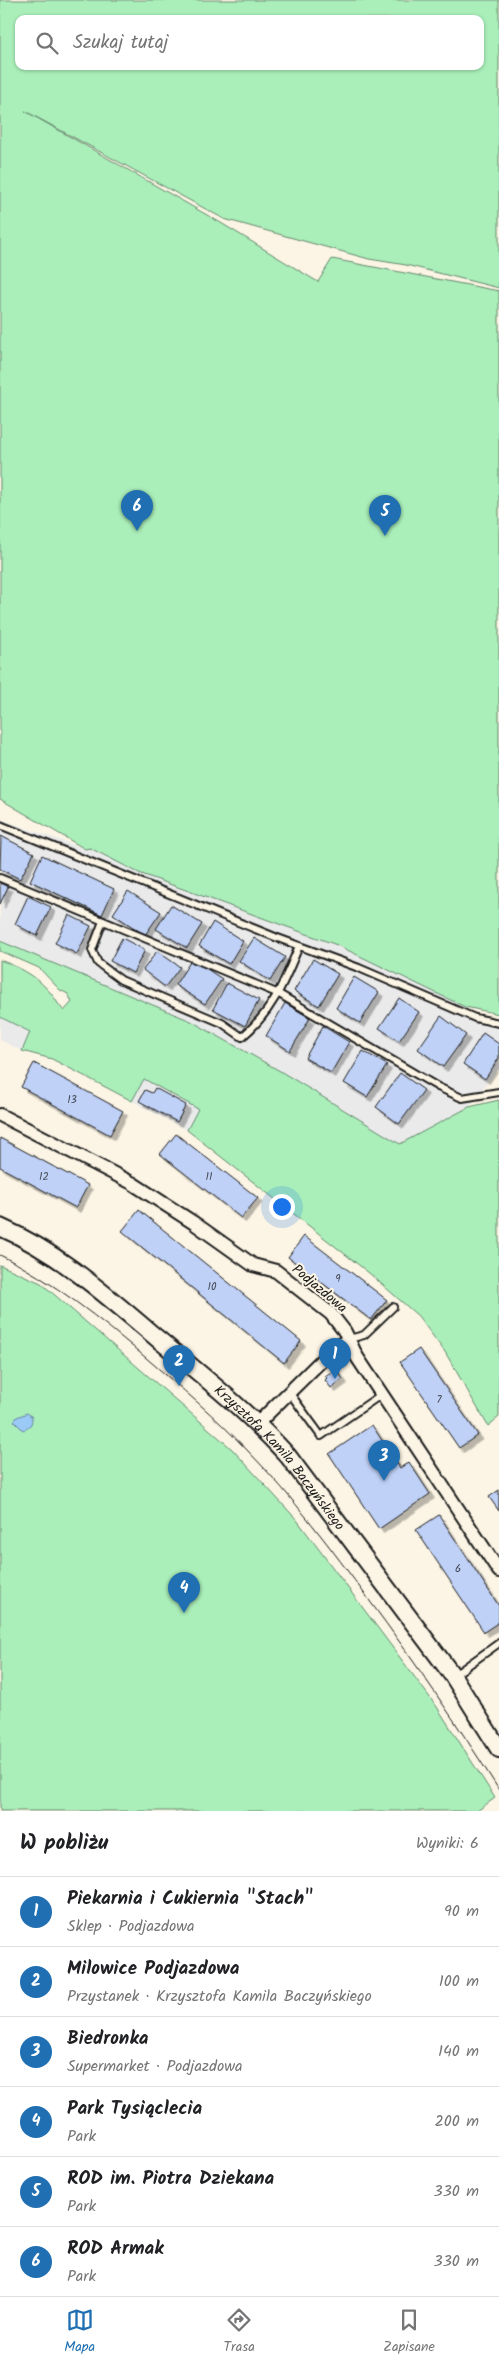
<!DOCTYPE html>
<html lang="pl">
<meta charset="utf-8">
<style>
body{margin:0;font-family:Kalam,sans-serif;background:#f6f6f6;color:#202124}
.you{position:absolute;left:281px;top:1206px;width:18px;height:18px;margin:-12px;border:4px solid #fff;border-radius:50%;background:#1a73e8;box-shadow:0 0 0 8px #1a73e833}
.badge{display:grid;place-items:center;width:32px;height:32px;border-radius:50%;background:#1f6fb2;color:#fff;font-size:16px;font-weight:700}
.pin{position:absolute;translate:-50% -41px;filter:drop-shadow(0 1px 2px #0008)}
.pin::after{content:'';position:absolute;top:26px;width:18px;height:15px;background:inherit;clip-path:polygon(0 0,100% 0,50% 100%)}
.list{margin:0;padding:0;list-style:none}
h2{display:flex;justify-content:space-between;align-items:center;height:65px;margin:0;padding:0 20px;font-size:21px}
h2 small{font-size:16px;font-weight:400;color:#757577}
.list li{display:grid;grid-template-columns:32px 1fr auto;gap:15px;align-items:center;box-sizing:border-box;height:70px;padding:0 20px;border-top:1px solid #e0e0e0}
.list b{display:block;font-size:19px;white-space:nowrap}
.list p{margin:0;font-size:16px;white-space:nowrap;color:#757577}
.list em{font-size:16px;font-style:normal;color:#757577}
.icon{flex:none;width:28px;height:28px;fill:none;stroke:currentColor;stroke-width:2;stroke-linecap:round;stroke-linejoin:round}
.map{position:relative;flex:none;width:499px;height:1811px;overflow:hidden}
.search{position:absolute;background:#fff;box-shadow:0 1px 4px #0004;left:15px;right:15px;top:15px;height:55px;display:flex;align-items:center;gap:12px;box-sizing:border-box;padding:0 18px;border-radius:10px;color:#757577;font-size:19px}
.sheet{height:485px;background:#fff}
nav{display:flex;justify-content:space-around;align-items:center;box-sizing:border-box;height:70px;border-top:1px solid #e0e0e0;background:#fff;font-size:14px;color:#757577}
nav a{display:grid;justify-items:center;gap:2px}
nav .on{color:#1f6fb2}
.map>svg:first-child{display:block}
</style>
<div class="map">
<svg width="499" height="1811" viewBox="0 0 499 1811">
<defs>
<filter id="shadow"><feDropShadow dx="4.5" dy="4.5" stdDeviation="0" flood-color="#0004"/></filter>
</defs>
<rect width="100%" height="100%" fill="#fcf5e5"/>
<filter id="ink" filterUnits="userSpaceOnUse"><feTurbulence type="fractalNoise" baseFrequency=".02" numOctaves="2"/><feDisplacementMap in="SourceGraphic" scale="10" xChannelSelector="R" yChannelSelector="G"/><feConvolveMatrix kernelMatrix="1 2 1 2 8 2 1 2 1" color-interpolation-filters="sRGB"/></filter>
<g filter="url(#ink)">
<!-- built -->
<g fill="#eaeaea">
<path d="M0,819L85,849L90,848L139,873L337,945L465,1007L499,1027V1067L469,1107L400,1144L280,1071L191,1021L0,941Z"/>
<path d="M0,1017L30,1032L22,1051L0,1040Z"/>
<path d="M144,1079L198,1109L187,1130L132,1101Z"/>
</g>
<!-- green -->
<g fill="#aaefba" stroke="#63866b" fill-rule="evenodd">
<path d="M0,0H499V288L406,265L369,259L224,219L25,111L221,223L318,282L332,259L499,291V1014L465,1007L337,945L139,873L90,848L85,849L0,799ZM19,19H480V66H19Z"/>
<path d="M0,941L191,1021L280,1071L400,1144L469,1107L499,1100V1417L488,1426L445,1352L418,1316L369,1273L187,1130L198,1109L144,1079L132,1101L52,1059L22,1051L30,1032L0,1017V960C18,967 34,974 47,989C54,995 57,1004 64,1011L72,1002L68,994L60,990L39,968L0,951Z"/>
<path d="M0,1265L41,1283L232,1449L297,1520L437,1707L495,1798L477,1811H0Z"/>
</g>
<!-- water -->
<path fill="#9ccaf7" stroke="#69849f" d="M27,1413L32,1417C32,1424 30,1428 23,1430L14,1421L17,1417Z"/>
<!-- building -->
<g fill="#bfd1f7" stroke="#1c1c1c" filter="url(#shadow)">
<path d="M1,836L34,853L20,879L0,869Z"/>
<path d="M42,855L114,889L102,915L30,881Z"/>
<path d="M0,883L8,887L0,904Z"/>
<path d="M128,891L161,912L145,935L113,914Z"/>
<path d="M28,896L51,907L37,936L15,924Z"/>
<path d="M171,905L202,924L187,948L156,929Z"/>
<path d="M69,915L91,926L77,954L55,943Z"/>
<path d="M213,922L243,941L229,964L199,946Z"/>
<path d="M122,938L145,950L133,973L110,961Z"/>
<path d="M254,938L285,957L270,981L239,961Z"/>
<path d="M157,951L180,967L165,987L143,970Z"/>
<path d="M192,959L222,979L205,1004L175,985Z"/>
<path d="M313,959L338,974L319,1006L294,991Z"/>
<path d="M354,977L379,992L360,1023L336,1008Z"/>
<path d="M227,983L259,1000L245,1026L213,1009Z"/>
<path d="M399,998L419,1012L399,1041L379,1028Z"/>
<path d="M285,1003L310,1018L290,1051L266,1036Z"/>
<path d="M441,1016L466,1035L443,1067L418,1049Z"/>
<path d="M323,1026L349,1042L331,1073L305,1058Z"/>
<path d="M483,1033L499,1044V1058L485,1079L463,1064Z"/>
<path d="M363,1051L387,1065L367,1097L344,1083Z"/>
<path d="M34,1063L123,1111L110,1135L21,1087Z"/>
<path d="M400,1073L424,1090L399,1124L376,1107Z"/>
<path d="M155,1088L186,1105L177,1122L139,1101L145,1090L152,1093Z"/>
<path d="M176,1134L258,1198L241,1218L160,1154Z"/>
<path d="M0,1138L88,1185L76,1208L0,1167Z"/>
<path d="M139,1210L301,1341L284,1363L122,1231Z"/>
<path d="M304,1236L387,1300L371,1320L288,1257Z"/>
<path d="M419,1349L478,1435L459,1448L400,1362Z"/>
<path d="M336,1369L343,1379L331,1388L325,1380L327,1378L325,1376Z"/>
<path d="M372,1425L400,1468L409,1462L430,1494L379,1529L329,1454Z"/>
<path d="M499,1490V1511L489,1497Z"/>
<path d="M439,1515L499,1606V1622L484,1632L416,1530Z"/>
</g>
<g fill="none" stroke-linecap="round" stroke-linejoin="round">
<defs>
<g id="service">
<path d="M0,825L275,937L359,968L475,1018L499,1023"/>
<path d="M0,878L279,994L438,1087L462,1098L499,1092"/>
<path d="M103,921L92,950L98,963L121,980L222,1023L242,1037C273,1011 284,982 299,946"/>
<path d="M349,1339L364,1335L393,1307"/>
<path d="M289,1392L321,1436L382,1394"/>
<path d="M453,1676L499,1643"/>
</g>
<g id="minor">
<path d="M0,1115L132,1183L194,1223L253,1265L276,1271L331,1314L345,1332L357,1357L499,1571"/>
<path d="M258,1423L332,1350L349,1339"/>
</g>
<g id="tertiary">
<path id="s1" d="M0,1227C60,1253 108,1297 158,1339C203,1376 248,1412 288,1456L453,1676L499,1749"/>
</g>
</defs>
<!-- service casing -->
<use href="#service" stroke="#1c1c1c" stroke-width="10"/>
<!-- minor casing -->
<use href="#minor" stroke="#1c1c1c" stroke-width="16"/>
<!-- tertiary casing -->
<use href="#tertiary" stroke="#1c1c1c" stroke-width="20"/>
<!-- service -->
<use href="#service" stroke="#fcf5e5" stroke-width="6"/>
<!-- minor -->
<use href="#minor" stroke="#fcf5e5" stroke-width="12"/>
<!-- tertiary -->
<use href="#tertiary" stroke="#fcf5e5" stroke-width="16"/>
<!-- tram -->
<path stroke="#1c1c1c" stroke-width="1" d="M0,1255C53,1281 100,1319 145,1357C180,1387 216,1417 248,1451C293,1497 331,1548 369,1600C415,1662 458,1725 499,1790"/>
</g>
</g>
<g text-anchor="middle" stroke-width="4" stroke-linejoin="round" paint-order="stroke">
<!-- number labels -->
<g font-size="11" fill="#454953">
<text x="72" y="1103">13</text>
<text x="44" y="1180">12</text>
<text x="209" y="1180">11</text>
<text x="338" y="1282">9</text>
<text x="212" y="1290">10</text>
<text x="439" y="1403">7</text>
<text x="458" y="1572">6</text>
</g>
<!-- street labels -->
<g font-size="14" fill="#1c1c1c" stroke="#fcf5e5">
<text transform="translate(320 1288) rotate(40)" y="5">Podjazdowa</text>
<text dy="5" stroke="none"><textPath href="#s1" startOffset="365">Krzysztofa Kamila Baczyńskiego</textPath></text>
</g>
</g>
</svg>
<div class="you"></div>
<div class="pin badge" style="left:335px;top:1379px">1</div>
<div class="pin badge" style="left:179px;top:1386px">2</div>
<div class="pin badge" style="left:384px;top:1481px">3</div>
<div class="pin badge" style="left:184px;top:1613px">4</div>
<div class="pin badge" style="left:385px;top:536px">5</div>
<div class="pin badge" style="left:137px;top:531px">6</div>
<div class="search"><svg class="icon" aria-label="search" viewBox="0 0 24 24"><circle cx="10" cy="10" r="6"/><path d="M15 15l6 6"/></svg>Szukaj tutaj</div>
</div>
<section class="sheet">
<h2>W pobliżu<small>Wyniki: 6</small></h2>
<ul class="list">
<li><span class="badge">1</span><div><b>Piekarnia i Cukiernia &quot;Stach&quot;</b><p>Sklep · Podjazdowa</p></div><em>90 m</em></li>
<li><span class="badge">2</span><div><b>Milowice Podjazdowa</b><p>Przystanek · Krzysztofa Kamila Baczyńskiego</p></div><em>100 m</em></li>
<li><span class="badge">3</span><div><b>Biedronka</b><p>Supermarket · Podjazdowa</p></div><em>140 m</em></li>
<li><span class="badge">4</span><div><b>Park Tysiąclecia</b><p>Park</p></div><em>200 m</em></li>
<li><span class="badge">5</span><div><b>ROD im. Piotra Dziekana</b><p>Park</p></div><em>330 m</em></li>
<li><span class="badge">6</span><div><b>ROD Armak</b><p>Park</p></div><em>330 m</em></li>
</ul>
</section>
<nav>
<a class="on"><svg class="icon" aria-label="map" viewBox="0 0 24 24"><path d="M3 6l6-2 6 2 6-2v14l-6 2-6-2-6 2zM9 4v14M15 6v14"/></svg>Mapa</a>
<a><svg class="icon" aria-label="directions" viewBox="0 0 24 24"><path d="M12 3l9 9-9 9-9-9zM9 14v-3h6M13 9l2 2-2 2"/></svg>Trasa</a>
<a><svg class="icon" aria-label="saved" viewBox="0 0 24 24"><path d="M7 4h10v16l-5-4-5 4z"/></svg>Zapisane</a>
</nav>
